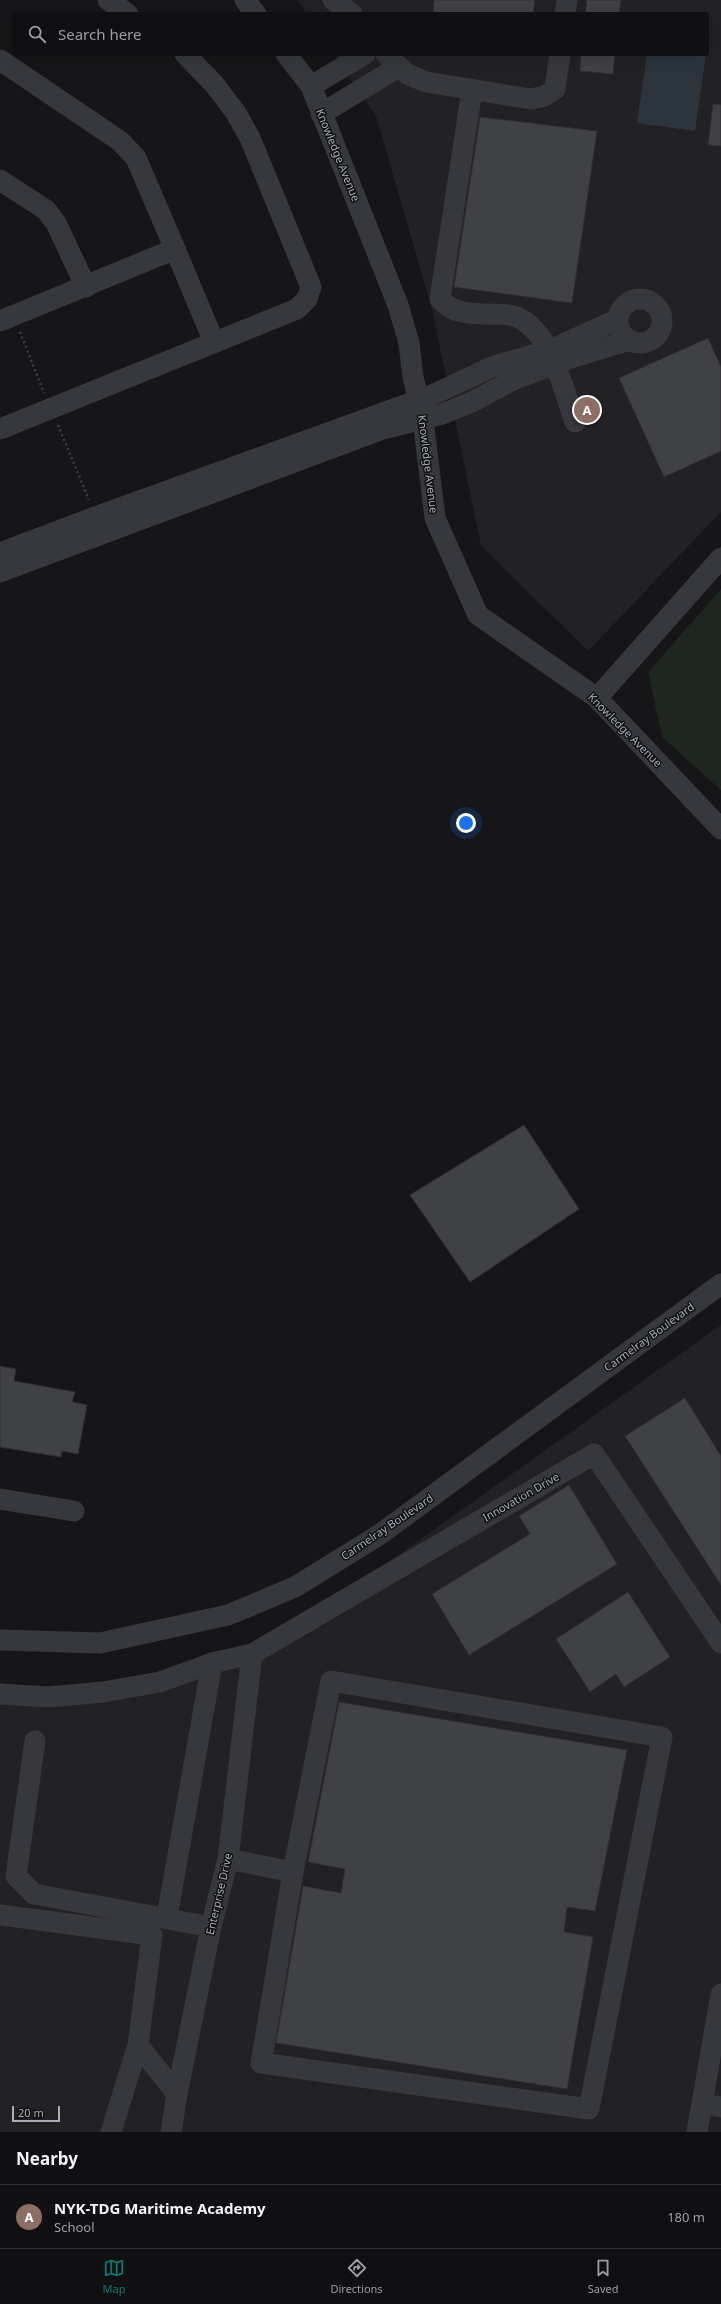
<!DOCTYPE html>
<style>
body{margin:0;font-family:"Noto Sans",sans-serif;background:#19191b;color:#f1f3f6}
.scale{position:absolute;left:12px;bottom:10px;width:48px;box-sizing:border-box;padding-left:4px;border:2px solid #a8adb8;border-top:0;font-size:11px;line-height:14px;white-space:nowrap;color:#a8adb8;-webkit-text-stroke:3px #111113;paint-order:stroke}
.you{position:absolute;left:466px;top:823px;width:14px;height:14px;margin:-10px;border:3px solid #fff;border-radius:50%;background:#1a73e8;box-shadow:0 0 0 6px #1a73e833}
.badge{display:grid;place-items:center;width:26px;height:26px;border-radius:50%;background:#0f766e;color:#fff;font-size:13px;font-weight:700}
.pin{position:absolute;translate:-50% -50%;border:2px solid #fff;box-shadow:0 1px 4px #0006}
.list{margin:0;padding:0;list-style:none}
h2{display:flex;justify-content:space-between;align-items:center;height:52px;margin:0;padding:0 16px;font-size:17px}
h2 small{font-size:13px;font-weight:400;color:#9c9d9f}
.list li{display:grid;grid-template-columns:26px 1fr auto;gap:12px;align-items:center;box-sizing:border-box;height:64px;padding:0 16px;border-top:1px solid #303032}
.list b{display:block;font-size:15px;white-space:nowrap}
.list p{margin:0;font-size:13px;white-space:nowrap;color:#9c9d9f}
.list em{font-size:13px;font-style:normal;color:#9c9d9f}
.icon{flex:none;width:22px;height:22px;fill:none;stroke:currentColor;stroke-width:2;stroke-linecap:round;stroke-linejoin:round}
.map{position:relative;flex:none;width:721px;height:2132px;overflow:hidden}
.search{position:absolute;background:#101012;box-shadow:0 4px 16px #0002;left:12px;right:12px;top:12px;height:44px;display:flex;align-items:center;gap:10px;box-sizing:border-box;padding:0 14px;border-radius:4px;color:#9c9d9f;font-size:15px}
.sheet{height:116px;background:#101012}
nav{display:flex;justify-content:space-around;align-items:center;box-sizing:border-box;height:56px;border-top:1px solid #303032;background:#101012;font-size:11px;color:#9c9d9f}
nav a{display:grid;justify-items:center;gap:2px}
nav .on{color:#0f766e}
.map>svg:first-child{display:block}
</style>
<div class="map">
<svg width="721" height="2132" viewBox="0 0 721 2132">
<rect width="100%" height="100%" fill="#161618"/>
<!-- built -->
<g fill="#222225">
<path d="M297,0H721V512L588,651L481,546L432,309L376,116L334,54H707V14H307Z"/>
<path d="M721,1325V2132H0V1687L71,1686L119,1680L172,1670L237,1649L311,1617Z"/>
</g>
<!-- green -->
<path fill="#1e261f" d="M721,589V790L662,737L648,672Z"/>
<!-- water -->
<path fill="#2c353c" d="M647,54H706L695,131L637,123Z"/>
<!-- building -->
<g fill="#404145" stroke="#303034">
<path d="M434,0H535L533,14H433Z"/>
<path d="M587,0H621L619,14H585Z"/>
<path d="M581,54H615L613,74L580,71Z"/>
<path d="M713,104L721,105V146L708,145Z"/>
<path d="M480,117L597,131L572,303L454,287Z"/>
<path d="M708,338L721,367V451L664,477L619,378Z"/>
<path d="M524,1125L579,1209L470,1282L410,1195Z"/>
<path d="M0,1366L16,1369L14,1381L75,1392L72,1402L87,1405L78,1454L62,1451L61,1457L0,1447Z"/>
<path d="M685,1398L721,1456V1585L625,1436Z"/>
<path d="M569,1485L617,1564L469,1655L432,1594L530,1534L519,1516Z"/>
<path d="M628,1592L670,1657L624,1687L616,1674L590,1692L556,1639Z"/>
<path d="M339,1702L627,1750L595,1911L567,1907L564,1932L593,1937L567,2089L276,2043L303,1886L341,1893L345,1869L308,1862Z"/>
</g>
<g fill="none" stroke-linecap="round" stroke-linejoin="round">
<!-- path -->
<g stroke="#3d3f44" stroke-width="2.5" stroke-dasharray="2 3" stroke-linecap="butt">
<path d="M20,332L44,393"/>
<path d="M58,425L89,500"/>
</g>
<!-- minor -->
<g stroke="#37383d" stroke-width="21">
<path d="M108,0L128,14"/>
<path d="M245,0L256,14"/>
<path d="M333,0L352,14"/>
<path d="M565,14L567,0"/>
<path d="M286,54L311,86L398,305L409,343L413,377L423,419L435,518L478,615L597,698L721,829"/>
<path d="M386,54L407,74L426,82L531,99L545,96L555,89L560,54"/>
<path d="M0,60L120,141L136,158L175,249L0,321"/>
<path d="M311,86L365,54"/>
<path d="M472,90L440,299C453,313 465,313 484,314C494,315 509,313 517,317C552,333 563,389 575,422"/>
<path d="M321,114L398,67"/>
<path d="M0,180L46,210L56,223L86,287"/>
<path d="M175,249L214,342"/>
<circle cx="640" cy="321" r="22"/>
<path d="M0,429L297,309L307,299L311,287L250,138L236,113L214,84L185,54"/>
<path d="M0,553L95,517L430,396L494,366L550,350L618,319"/>
<path d="M0,572L383,429L442,414L472,402L513,380L574,357L630,340"/>
<path d="M597,698L721,558"/>
<path d="M0,1499L74,1511"/>
<path d="M0,1640L100,1643L228,1615L295,1587L379,1535L721,1284"/>
<path d="M331,1681L662,1737L589,2109L261,2063L293,1872Z"/>
<path d="M0,1694L48,1697L103,1692L160,1682L212,1663L252,1654L594,1454L721,1643"/>
<path d="M35,1741L16,1876L34,1894L211,1927"/>
<path d="M228,1859L293,1872"/>
<path d="M0,1915L152,1935L138,2045L111,2132"/>
<path d="M167,1917L212,1663"/>
<path d="M138,2045L177,2094"/>
<path d="M702,2104L721,2107"/>
<path d="M171,2132L177,2094L211,1927L228,1859L252,1654"/>
<path d="M697,2132L721,1994"/>
</g>
</g>
<g text-anchor="middle" stroke-width="3" stroke-linejoin="round" paint-order="stroke">
<!-- street labels -->
<g font-size="11" fill="#a8adb8" stroke="#111113">
<text transform="translate(338 155) rotate(68)" y="4">Knowledge Avenue</text>
<text transform="translate(428 464) rotate(83)" y="4">Knowledge Avenue</text>
<text transform="translate(625 730) rotate(45)" y="4">Knowledge Avenue</text>
<text transform="translate(649 1337) rotate(-36)" y="4">Carmelray Boulevard</text>
<text transform="translate(521 1497) rotate(-30)" y="4">Innovation Drive</text>
<text transform="translate(387 1527) rotate(-34)" y="4">Carmelray Boulevard</text>
<text transform="translate(219 1894) rotate(-77)" y="4">Enterprise Drive</text>
</g>
</g>
</svg>
<div class="scale">20 m</div>
<div class="you"></div>
<div class="pin badge" style="left:587px;top:410px;background:#8d6e63">A</div>
<div class="search"><svg class="icon" aria-label="search" viewBox="0 0 24 24"><circle cx="10" cy="10" r="6"/><path d="M15 15l6 6"/></svg>Search here</div>
</div>
<section class="sheet">
<h2>Nearby<small></small></h2>
<ul class="list">
<li><span class="badge" style="background:#8d6e63">A</span><div><b>NYK-TDG Maritime Academy</b><p>School</p></div><em>180 m</em></li>
</ul>
</section>
<nav>
<a class="on"><svg class="icon" aria-label="map" viewBox="0 0 24 24"><path d="M3 6l6-2 6 2 6-2v14l-6 2-6-2-6 2zM9 4v14M15 6v14"/></svg>Map</a>
<a><svg class="icon" aria-label="directions" viewBox="0 0 24 24"><path d="M12 3l9 9-9 9-9-9zM9 14v-3h6M13 9l2 2-2 2"/></svg>Directions</a>
<a><svg class="icon" aria-label="saved" viewBox="0 0 24 24"><path d="M7 4h10v16l-5-4-5 4z"/></svg>Saved</a>
</nav>
